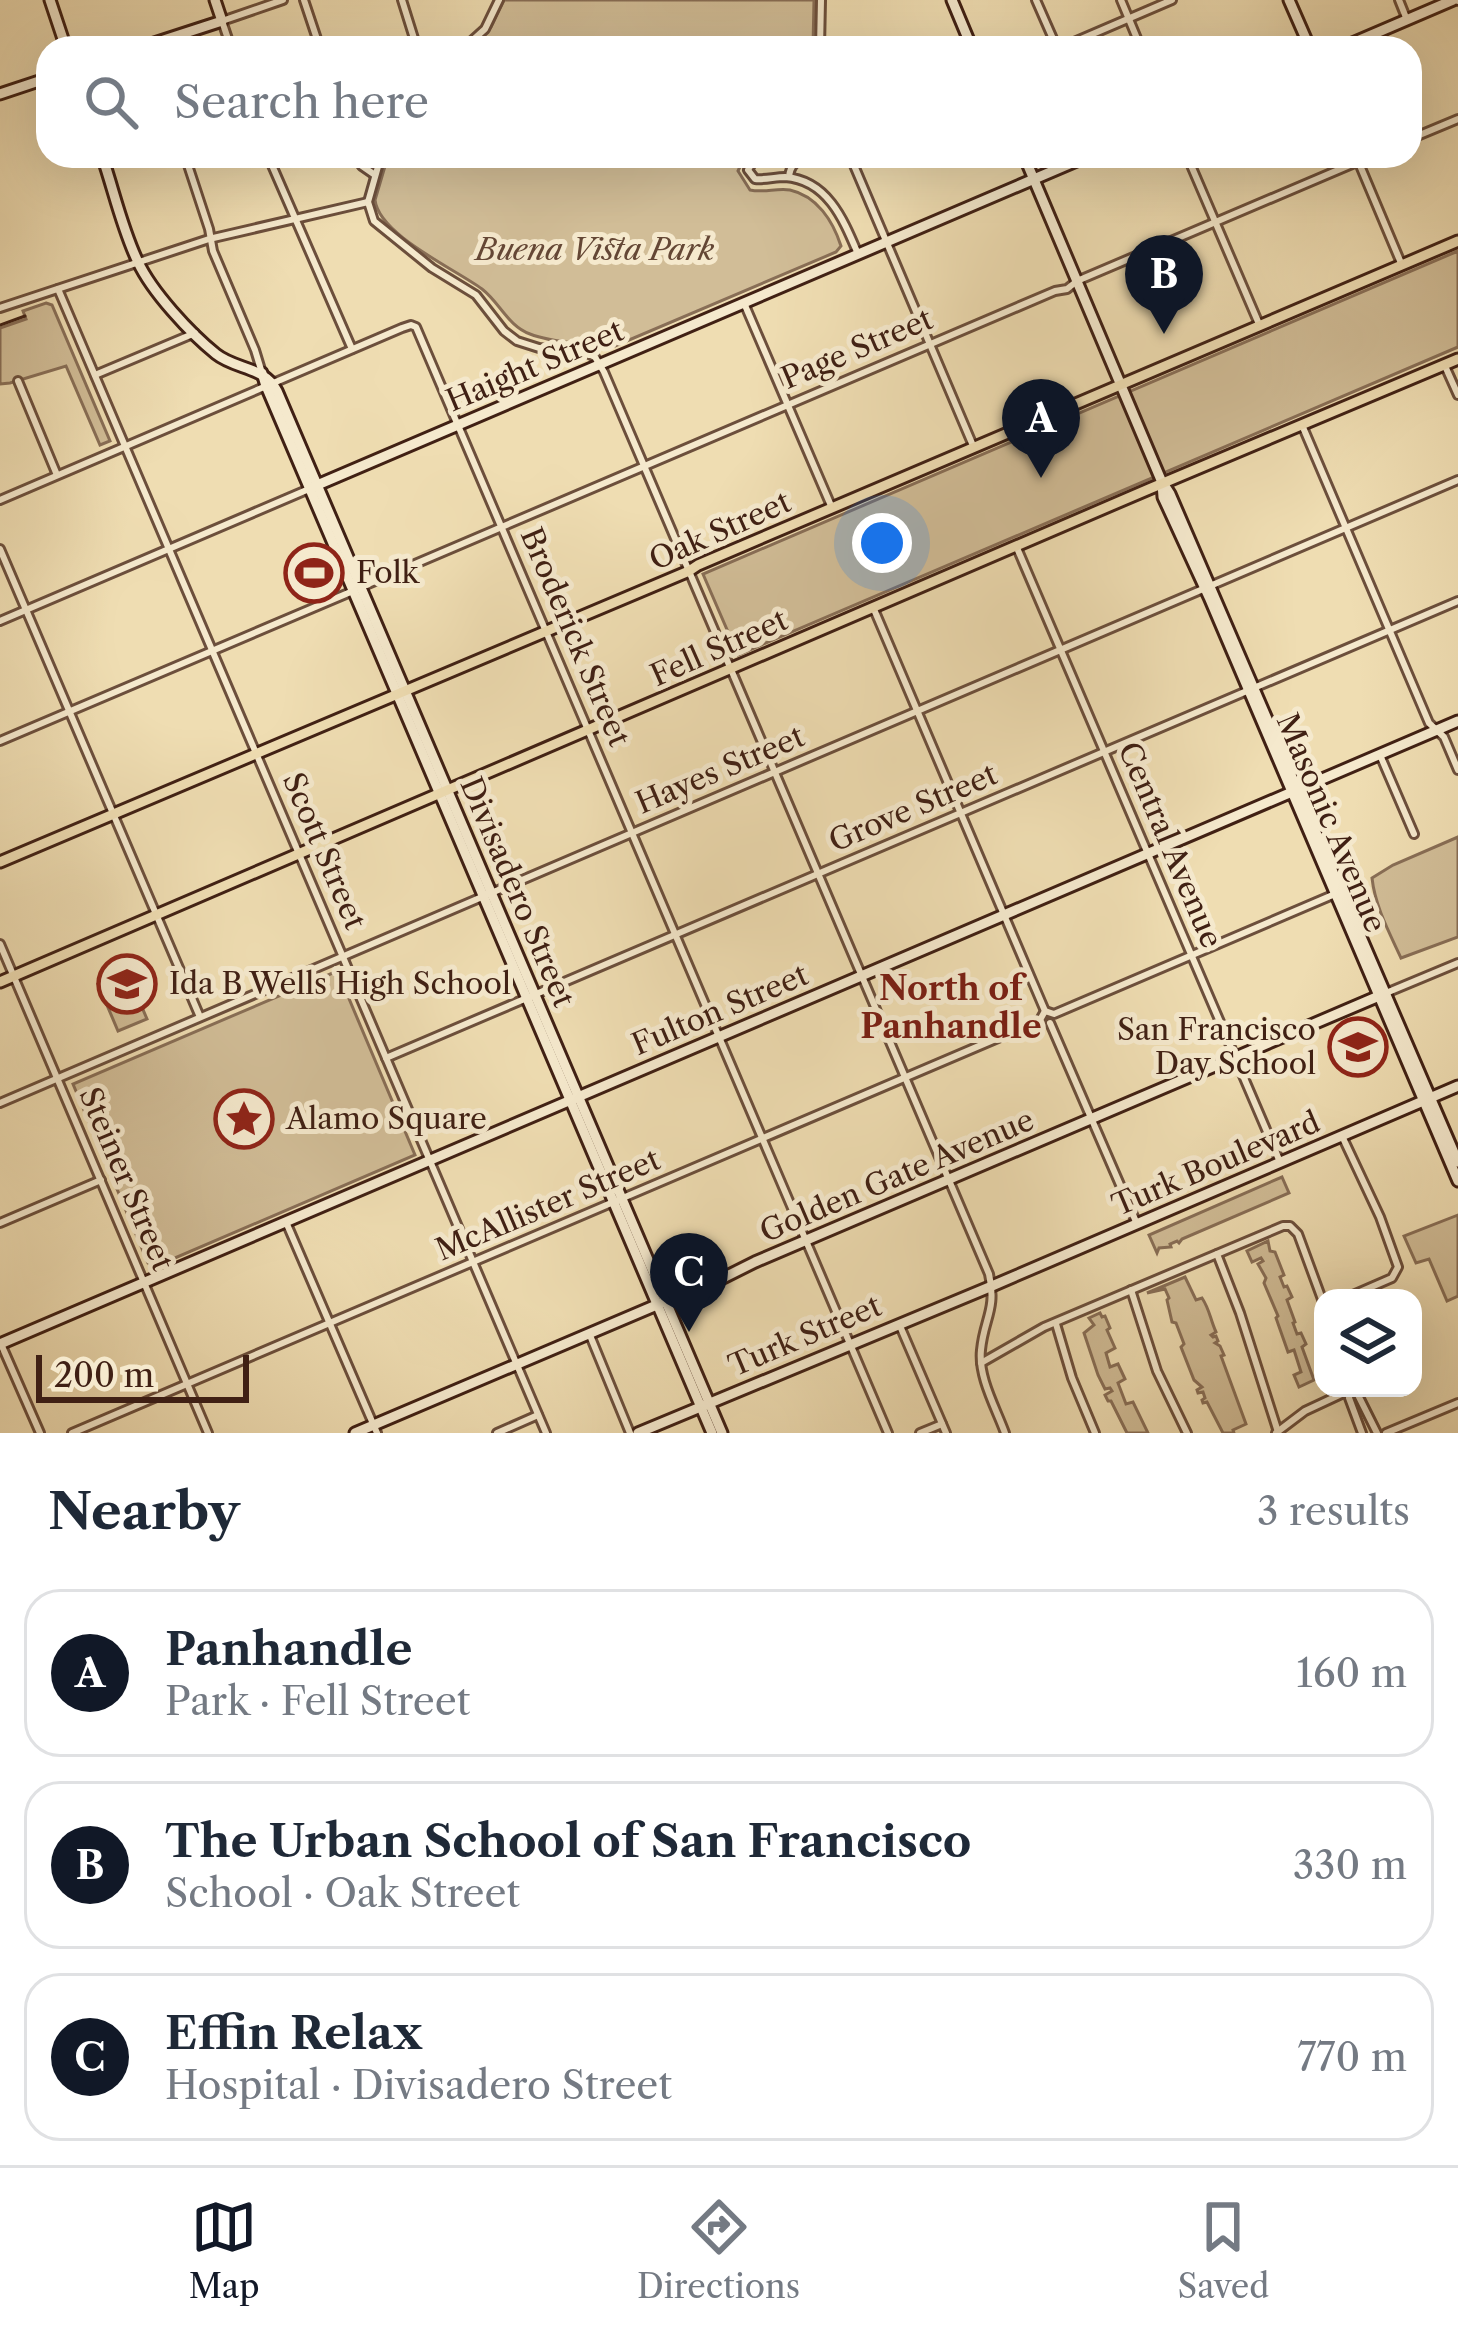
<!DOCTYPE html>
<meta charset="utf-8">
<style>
body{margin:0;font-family:"Libre Caslon Text",serif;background:#f2f2f3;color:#1f2937}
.controls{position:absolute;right:36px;bottom:36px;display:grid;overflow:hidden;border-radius:24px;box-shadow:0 12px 48px #0002}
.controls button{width:108px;height:108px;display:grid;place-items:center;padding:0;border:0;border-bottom:3px solid #e0e1e3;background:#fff;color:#1f2937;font:60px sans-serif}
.scale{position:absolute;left:36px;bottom:30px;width:213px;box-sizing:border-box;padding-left:12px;border:6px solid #402014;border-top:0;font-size:33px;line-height:42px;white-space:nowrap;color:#402014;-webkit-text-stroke:9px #f5e9cd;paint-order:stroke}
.you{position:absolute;left:882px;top:543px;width:42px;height:42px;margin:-30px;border:9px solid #fff;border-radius:50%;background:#1a73e8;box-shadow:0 0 0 18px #1a73e833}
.badge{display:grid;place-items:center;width:78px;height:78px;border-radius:50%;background:#111827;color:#fff;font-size:39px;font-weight:700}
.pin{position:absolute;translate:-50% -99px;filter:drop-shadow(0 3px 6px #0008)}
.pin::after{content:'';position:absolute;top:63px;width:42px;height:36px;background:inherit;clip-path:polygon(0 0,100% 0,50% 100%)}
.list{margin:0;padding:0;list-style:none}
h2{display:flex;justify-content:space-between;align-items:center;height:156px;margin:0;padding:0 48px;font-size:51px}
h2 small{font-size:39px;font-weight:400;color:#747a83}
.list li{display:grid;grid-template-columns:78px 1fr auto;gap:36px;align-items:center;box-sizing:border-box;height:168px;margin:0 24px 24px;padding:0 24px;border:3px solid #e0e1e3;border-radius:36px}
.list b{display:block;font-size:45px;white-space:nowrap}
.list p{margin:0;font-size:39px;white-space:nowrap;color:#747a83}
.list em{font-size:39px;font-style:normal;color:#747a83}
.icon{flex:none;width:66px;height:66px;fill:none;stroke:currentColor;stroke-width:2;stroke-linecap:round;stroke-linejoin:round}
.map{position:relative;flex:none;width:1458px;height:1433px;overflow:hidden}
.search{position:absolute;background:#fff;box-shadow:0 12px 48px #0002;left:36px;right:36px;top:36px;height:132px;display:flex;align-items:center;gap:30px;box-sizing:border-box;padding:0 42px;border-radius:36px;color:#747a83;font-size:45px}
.sheet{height:732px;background:#fff}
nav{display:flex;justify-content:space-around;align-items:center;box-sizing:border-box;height:168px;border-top:3px solid #e0e1e3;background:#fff;font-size:33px;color:#747a83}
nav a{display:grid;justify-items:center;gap:6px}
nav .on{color:#111827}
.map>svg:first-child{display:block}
</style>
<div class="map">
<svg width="1458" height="1433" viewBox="0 0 1458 1433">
<rect width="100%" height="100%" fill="#efddb2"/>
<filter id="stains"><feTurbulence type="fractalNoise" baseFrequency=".00167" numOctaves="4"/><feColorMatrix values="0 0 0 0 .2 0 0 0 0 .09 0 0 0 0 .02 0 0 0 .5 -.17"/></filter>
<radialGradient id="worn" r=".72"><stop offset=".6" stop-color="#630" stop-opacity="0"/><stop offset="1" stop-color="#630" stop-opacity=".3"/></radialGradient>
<!-- green -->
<g fill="#d1bd97" stroke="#886e56" stroke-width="3">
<path d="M504,0H814L813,48H472L491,27Z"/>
<path d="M388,156H745L738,171L750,190C764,193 776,188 790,190C817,196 833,221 841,246L836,252L615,346L605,348C581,343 553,343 530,334C508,326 500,303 482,289C455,269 379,235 375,200Z"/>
<path d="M1458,251V347L738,655L703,574Z"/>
<path d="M46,303L52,305L110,441L100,445L66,366L10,383L0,384V328L26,319L23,311Z"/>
<path d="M1458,837V937L1401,958C1389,932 1375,906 1372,878L1393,865Z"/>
<path d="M127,972L147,1019L118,1031L98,984Z"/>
<path d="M335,972L339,975L415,1155L154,1267L148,1263L73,1084Z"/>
<path d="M1282,1177L1289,1193L1182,1239L1179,1243L1177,1241L1170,1244L1171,1247L1159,1248L1157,1253L1149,1235Z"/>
<path d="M1458,1215V1296L1447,1301L1429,1259L1416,1263L1404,1236Z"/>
<path d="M1268,1241L1270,1251L1275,1252L1284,1275L1280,1277L1284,1287L1287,1286L1292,1297L1287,1300L1295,1322L1293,1323L1297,1334L1301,1333L1306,1344L1302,1347L1314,1380L1299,1387L1294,1375L1301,1372L1294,1350L1288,1352L1276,1318L1278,1316L1264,1283L1266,1278L1258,1264L1263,1261L1261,1258L1252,1262L1247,1251Z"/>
<path d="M1185,1277L1196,1300L1202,1298C1210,1310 1210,1319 1216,1332L1211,1335L1213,1337L1216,1336L1218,1341L1215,1343L1220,1346L1224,1355L1221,1356L1246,1424L1233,1430L1234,1433H1223L1207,1402L1203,1403L1202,1400L1205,1398L1203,1392L1198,1393L1197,1390L1202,1387L1194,1380L1181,1347L1184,1344L1176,1323L1172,1322L1167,1300L1169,1298L1165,1289L1147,1293Z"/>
<path d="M1100,1313L1102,1317L1105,1316L1110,1328L1107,1330L1115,1348L1106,1353L1110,1367L1118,1364L1125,1379L1118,1383L1126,1404L1133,1402L1148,1433H1127L1111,1401H1108L1105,1395L1112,1391L1110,1388L1105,1389L1098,1375L1084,1333L1094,1325L1089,1318Z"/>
</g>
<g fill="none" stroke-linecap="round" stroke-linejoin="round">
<defs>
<g id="street">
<path d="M304,0L320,48"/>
<path d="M402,0L417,48"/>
<path d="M1036,0L1057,48"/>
<path d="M1121,0L1141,48"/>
<path d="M1399,0L1407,20"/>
<path d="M1458,0V1"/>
<path d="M231,48L222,21L283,0"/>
<path d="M464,48L485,29L499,0"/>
<path d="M820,48L821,0"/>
<path d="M1060,48L1172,0"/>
<path d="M1410,139L1458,119"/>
<path d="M185,156L209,229L213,251L255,350L262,373"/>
<path d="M268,156L352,349"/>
<path d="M355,156L362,166L375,175"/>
<path d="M381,156L368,202L374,221L432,268L476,295L504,331L517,341L539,348L587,353L595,357L604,372L989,1274C997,1310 984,1318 981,1350C978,1377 996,1408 1005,1433"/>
<path d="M756,156L748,170L755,179C765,180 775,177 785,177C828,180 844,221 858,254"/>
<path d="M850,156L974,448"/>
<path d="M1187,156L1259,324"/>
<path d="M1356,156L1401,263"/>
<path d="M789,177C790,165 796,161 807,156"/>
<path d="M58,289L546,1433"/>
<path d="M744,303L832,508"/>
<path d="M0,308L209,239L368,202"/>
<path d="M1445,366L1458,395"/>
<path d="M95,375L195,333"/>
<path d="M18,381L57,475"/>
<path d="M1302,425L1429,723L1444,737L1458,770"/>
<path d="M0,500L402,328L411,325L416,327L888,1433"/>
<path d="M1017,548L1280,1162"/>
<path d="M0,549L200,1017"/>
<path d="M361,587L1055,291L1067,289L1077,281L1371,156"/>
<path d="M873,607L1045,1011"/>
<path d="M0,621L309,489"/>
<path d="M0,741L353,591"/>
<path d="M1380,755L1414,834"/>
<path d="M0,944L208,1433"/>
<path d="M1386,993L1458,963"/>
<path d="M1050,1023L1137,1224"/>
<path d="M386,1058L1458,601"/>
<path d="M0,1103L1458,480"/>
<path d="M1342,1136L1380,1217L1398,1267L1392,1278L1346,1298"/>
<path d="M286,1222L377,1433"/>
<path d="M0,1223L101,1180"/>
<path d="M1217,1254L1240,1313L1278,1432"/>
<path d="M1131,1290L1157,1371L1187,1433"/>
<path d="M1056,1324L1072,1378L1095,1433"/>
<path d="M900,1326L946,1433"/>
<path d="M589,1333L630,1433"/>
<path d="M1,1344L40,1433"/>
<path d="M981,1363L1044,1327L1283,1226H1290L1298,1234L1323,1302"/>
<path d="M1350,1390L1358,1395L1377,1433"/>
<path d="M1350,1391L1349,1398L1362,1433"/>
<path d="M72,1433L1040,1020L1045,1011L1054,1014L1335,894"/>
<path d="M497,1433L538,1415"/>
<path d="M920,1433L942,1424"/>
<path d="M1276,1433L1305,1411L1350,1390"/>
<path d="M1386,1433L1458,1403"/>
</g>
<g id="secondary">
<path d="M50,0L66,48"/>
<path d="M952,0L972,48"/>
<path d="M1289,0L1310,48"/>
<path d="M139,48L222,21L215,0"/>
<path d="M1341,48L1453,0"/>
<path d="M0,94L48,78"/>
<path d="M102,156C114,191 122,229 138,262C152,292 190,333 216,354C236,370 264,366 277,391L722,1433"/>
<path d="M1024,156L1161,480L1170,494L1458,1162"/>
<path d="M262,373L266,386L712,1433"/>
<path d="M1162,483L1163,497L1209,597L1458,1181"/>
<path d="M315,486L1088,156"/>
<path d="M0,1344L1458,721"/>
<path d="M355,1433L666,1301L709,1285L755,1262L1386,993"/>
<path d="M638,1433L992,1286L1458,1086"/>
</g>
<g id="primary">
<path d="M0,862L689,571L698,565L1458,241"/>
<path d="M0,982L1149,489L1458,359"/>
</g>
</defs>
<!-- street casing -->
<use href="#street" stroke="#6c4f3c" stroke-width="12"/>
<!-- secondary casing -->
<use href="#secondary" stroke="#402014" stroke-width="15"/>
<!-- primary casing -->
<use href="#primary" stroke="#402014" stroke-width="15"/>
<!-- street -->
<use href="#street" stroke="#f5e9cd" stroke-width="6"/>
<!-- secondary -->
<use href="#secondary" stroke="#f5e9cd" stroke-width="9"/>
<!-- primary -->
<use href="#primary" stroke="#efddb2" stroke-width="9"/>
<!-- tram -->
<path stroke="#402014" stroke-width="3" d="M0,325L25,316"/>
</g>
<!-- icons -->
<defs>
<symbol id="stadium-ring" viewBox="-11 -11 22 22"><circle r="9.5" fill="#f5e9cd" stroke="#8f2418" stroke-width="1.5"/><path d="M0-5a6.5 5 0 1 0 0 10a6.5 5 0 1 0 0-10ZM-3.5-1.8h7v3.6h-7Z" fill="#8f2418"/></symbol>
<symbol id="school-ring" viewBox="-11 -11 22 22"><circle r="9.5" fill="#f5e9cd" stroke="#8f2418" stroke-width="1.5"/><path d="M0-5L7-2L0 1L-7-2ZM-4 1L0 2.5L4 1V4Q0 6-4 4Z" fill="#8f2418"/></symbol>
<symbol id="sight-ring" viewBox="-11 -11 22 22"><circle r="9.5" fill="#f5e9cd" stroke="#8f2418" stroke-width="1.5"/><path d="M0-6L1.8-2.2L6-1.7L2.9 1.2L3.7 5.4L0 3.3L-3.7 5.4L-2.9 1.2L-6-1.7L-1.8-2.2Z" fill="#8f2418"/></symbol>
</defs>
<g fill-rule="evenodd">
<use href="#stadium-ring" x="281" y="540" width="66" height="66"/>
<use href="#school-ring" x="94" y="951" width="66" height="66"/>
<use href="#school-ring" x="1325" y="1014" width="66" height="66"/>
<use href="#sight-ring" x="211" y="1086" width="66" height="66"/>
</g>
<g text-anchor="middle" stroke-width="10" stroke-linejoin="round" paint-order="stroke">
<!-- park labels -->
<g font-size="30" font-style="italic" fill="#644735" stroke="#f5e9cd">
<text x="595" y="260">Buena Vista Park</text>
</g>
<!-- street labels -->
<g font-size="30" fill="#402014" stroke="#f5e9cd">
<text transform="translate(857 349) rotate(-23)" y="10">Page Street</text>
<text transform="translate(535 366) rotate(-23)" y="10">Haight Street</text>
<text transform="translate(720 531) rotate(-24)" y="10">Oak Street</text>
<text transform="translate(575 637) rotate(67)" y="10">Broderick Street</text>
<text transform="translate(719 648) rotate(-24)" y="10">Fell Street</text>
<text transform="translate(720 770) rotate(-23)" y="10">Hayes Street</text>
<text transform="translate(913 808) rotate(-23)" y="10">Grove Street</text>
<text transform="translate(1331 823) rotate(67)" y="10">Masonic Avenue</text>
<text transform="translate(1170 845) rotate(67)" y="10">Central Avenue</text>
<text transform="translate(324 851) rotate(67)" y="10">Scott Street</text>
<text transform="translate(517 892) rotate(67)" y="10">Divisadero Street</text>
<text transform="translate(720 1010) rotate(-23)" y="10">Fulton Street</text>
<text transform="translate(1216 1164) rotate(-23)" y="10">Turk Boulevard</text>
<text transform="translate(897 1176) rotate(-23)" y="10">Golden Gate Avenue</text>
<text transform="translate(126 1179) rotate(67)" y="10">Steiner Street</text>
<text transform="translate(548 1205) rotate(-23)" y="10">McAllister Street</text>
<text transform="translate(805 1336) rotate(-23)" y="10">Turk Street</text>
</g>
<!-- poi labels -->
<g font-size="30" fill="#402014" stroke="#f5e9cd" text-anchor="start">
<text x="356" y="583">Folk</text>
<text x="169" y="994">Ida B Wells High School</text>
<text x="1316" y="1040" text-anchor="end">San Francisco<tspan x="1316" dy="34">Day School</tspan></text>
<text x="286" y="1129">Alamo Square</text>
</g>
<!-- neighbourhood labels -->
<g font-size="33" font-weight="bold" fill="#7a1f14" stroke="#f5e9cd">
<text x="951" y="1000">North of<tspan x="951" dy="38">Panhandle</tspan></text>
</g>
</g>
<rect width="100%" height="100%" filter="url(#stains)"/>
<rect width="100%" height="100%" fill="url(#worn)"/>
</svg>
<div class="controls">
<button><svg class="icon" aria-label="layers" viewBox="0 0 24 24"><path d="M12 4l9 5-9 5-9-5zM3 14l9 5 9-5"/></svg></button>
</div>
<div class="scale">200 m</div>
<div class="you"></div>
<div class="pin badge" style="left:1041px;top:478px">A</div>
<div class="pin badge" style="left:1164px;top:334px">B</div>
<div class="pin badge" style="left:689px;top:1332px">C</div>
<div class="search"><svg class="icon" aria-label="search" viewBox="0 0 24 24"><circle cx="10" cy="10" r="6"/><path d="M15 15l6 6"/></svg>Search here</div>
</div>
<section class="sheet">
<h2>Nearby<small>3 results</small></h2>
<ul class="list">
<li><span class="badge">A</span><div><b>Panhandle</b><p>Park · Fell Street</p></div><em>160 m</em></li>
<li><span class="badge">B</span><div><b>The Urban School of San Francisco</b><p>School · Oak Street</p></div><em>330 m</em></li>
<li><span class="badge">C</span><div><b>Effin Relax</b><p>Hospital · Divisadero Street</p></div><em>770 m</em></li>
</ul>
</section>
<nav>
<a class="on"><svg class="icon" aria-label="map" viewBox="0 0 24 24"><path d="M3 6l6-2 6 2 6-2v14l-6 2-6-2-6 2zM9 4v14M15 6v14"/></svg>Map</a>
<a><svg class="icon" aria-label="directions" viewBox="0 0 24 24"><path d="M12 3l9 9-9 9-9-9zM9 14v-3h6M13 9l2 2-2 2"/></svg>Directions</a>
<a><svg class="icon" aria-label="saved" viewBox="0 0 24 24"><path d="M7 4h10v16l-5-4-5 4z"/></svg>Saved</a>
</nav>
